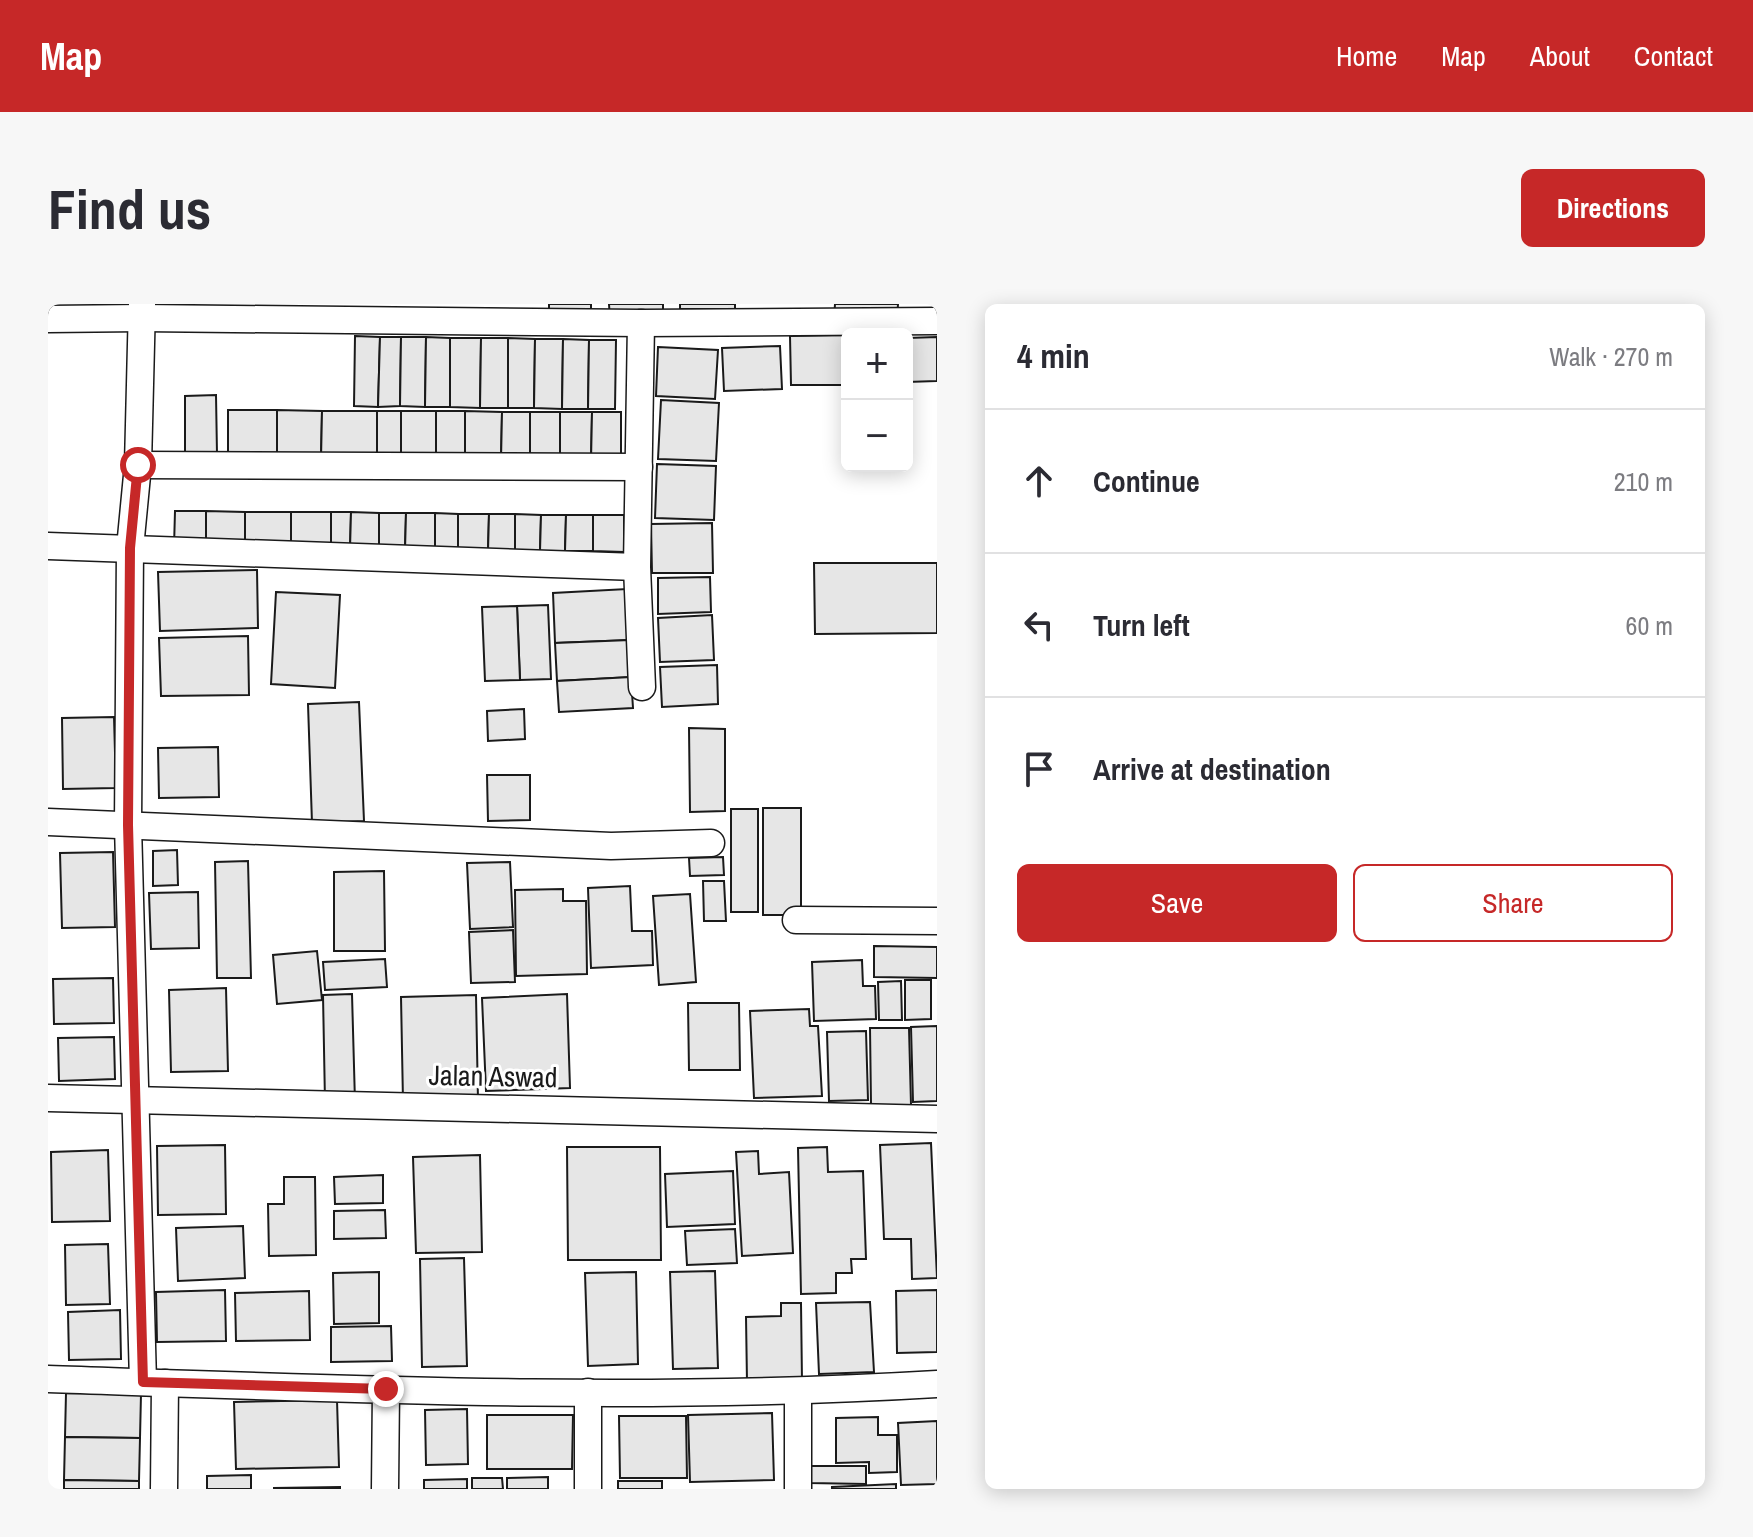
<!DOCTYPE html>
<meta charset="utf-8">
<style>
body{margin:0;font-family:"Archivo Narrow",sans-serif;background:#f7f7f7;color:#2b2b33}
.controls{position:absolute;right:24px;top:24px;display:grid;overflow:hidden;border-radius:12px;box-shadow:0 4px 20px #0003}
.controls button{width:72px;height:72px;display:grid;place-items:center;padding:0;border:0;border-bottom:2px solid #e1e1e2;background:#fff;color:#2b2b33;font:40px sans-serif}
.stop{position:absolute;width:24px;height:24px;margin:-18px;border:6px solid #c62828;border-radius:50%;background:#fff}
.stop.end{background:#c62828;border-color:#fff;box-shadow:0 2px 8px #0008}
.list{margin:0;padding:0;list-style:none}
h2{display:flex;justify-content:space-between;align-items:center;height:104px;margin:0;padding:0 32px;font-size:34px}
h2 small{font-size:26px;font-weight:400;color:#7c7c81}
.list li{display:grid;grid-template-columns:52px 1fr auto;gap:24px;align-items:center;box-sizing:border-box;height:144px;padding:0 32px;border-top:2px solid #e1e1e2}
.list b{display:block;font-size:30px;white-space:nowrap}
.list em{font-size:26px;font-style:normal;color:#7c7c81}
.actions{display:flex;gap:16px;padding:24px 32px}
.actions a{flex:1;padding:18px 0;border:2px solid #c62828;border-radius:12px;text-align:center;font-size:28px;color:#c62828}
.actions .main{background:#c62828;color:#fff}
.icon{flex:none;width:44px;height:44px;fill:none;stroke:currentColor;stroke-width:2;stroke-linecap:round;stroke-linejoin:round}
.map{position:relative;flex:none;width:889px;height:1185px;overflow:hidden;border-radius:12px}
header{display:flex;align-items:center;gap:48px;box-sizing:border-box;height:112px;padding:0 40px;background:#c62828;color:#fff}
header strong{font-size:38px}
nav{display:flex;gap:44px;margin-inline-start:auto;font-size:28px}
.intro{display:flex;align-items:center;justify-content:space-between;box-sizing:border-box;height:192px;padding:0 48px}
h1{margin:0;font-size:56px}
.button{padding:20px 36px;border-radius:12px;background:#c62828;color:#fff;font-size:28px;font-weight:700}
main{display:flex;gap:48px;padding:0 48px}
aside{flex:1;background:#fff;border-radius:12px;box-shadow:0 4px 20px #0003}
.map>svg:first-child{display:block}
</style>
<header>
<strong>Map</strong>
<nav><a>Home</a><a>Map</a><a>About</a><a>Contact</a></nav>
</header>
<div class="intro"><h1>Find us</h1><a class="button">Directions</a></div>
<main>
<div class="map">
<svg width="889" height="1185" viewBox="0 0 889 1185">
<rect width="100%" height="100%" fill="#fff"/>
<!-- building -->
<g fill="#e6e6e6" stroke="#1a1a1a" stroke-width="2">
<path d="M501,0H543V6L501,7Z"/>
<path d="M561,0H615V14L562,16Z"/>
<rect x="632" y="0" width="55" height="5"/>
<path d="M787,0H850L849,16L786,15Z"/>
<path d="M799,31V81H743L742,32Z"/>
<path d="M307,32L332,33L330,103L306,102Z"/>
<path d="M332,33H353L352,102L330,103Z"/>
<path d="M353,33H378L377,103L352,102Z"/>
<path d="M378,33L402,34V103H377Z"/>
<path d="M889,33V77L859,78V34Z"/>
<path d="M402,34H433L432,104L402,103Z"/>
<path d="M433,34H460V104H432Z"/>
<path d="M460,34L487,35L486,104H460Z"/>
<path d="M487,35H515L514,105L486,104Z"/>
<path d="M515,35L541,36L540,105H514Z"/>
<path d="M541,36H568L567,105H540Z"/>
<path d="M732,42L734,85L676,87L674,44Z"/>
<path d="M610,43L670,46L667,95L608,92Z"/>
<path d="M168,91L169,150H137V92Z"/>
<path d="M613,96L671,99L668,157L610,155Z"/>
<rect x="180" y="106" width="49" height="48"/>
<path d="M229,106L274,107L273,155L229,154Z"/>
<path d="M274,107H329V155H273Z"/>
<path d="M329,107H353V156L329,155Z"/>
<rect x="353" y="107" width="35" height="49"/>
<rect x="388" y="107" width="29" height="49"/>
<path d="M417,107L454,108L453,156H417Z"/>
<path d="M454,108H482V156H453Z"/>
<rect x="482" y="108" width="30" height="48"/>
<path d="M512,108H544L543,157L512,156Z"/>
<path d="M544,108H573V157H543Z"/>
<path d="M609,160L668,162L666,216L607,214Z"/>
<path d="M127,207H158V244L126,243Z"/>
<path d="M158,207L197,208V244H158Z"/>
<rect x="197" y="208" width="46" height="36"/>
<path d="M243,208H283V245L243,244Z"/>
<path d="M283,208H303L302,245H283Z"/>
<path d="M303,208L331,209V245H302Z"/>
<path d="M331,209H358L357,246L331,245Z"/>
<path d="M358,209H387V246H357Z"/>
<path d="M387,209L410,210V246H387Z"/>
<path d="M410,210H441L440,247L410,246Z"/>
<path d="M441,210H467V247H440Z"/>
<path d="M467,210L493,211L492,247H467Z"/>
<path d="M493,211H518L517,247H492Z"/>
<path d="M518,211H545V247H517Z"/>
<path d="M545,211H576V248L545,247Z"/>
<path d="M664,219L665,269H604L603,220Z"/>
<path d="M766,259H889V329L767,330Z"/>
<path d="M209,266L210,324L112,327L110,268Z"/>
<path d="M662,273L663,308L610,310V274Z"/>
<path d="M579,285L582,336L507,339L505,289Z"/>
<path d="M228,288L292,291L287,384L223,380Z"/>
<path d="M500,301L503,375L472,376L469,302Z"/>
<path d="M469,302L472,376L437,377L434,303Z"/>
<path d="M664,311L666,356L612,358L610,314Z"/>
<path d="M200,332L201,391L113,392L111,334Z"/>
<path d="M582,336L583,373L509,377L507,339Z"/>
<path d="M669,361L670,400L614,403L612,363Z"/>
<path d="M583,373L585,404L511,408L509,377Z"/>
<path d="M311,398L316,517L264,519L260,400Z"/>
<path d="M476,405L477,435L440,437L439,407Z"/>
<path d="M66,413L68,484L15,485L14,414Z"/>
<path d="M641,424L677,425V507L642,508Z"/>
<path d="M170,443L171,493L111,494L110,444Z"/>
<path d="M439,471H482V516L440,517Z"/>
<rect x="715" y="504" width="38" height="107"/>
<rect x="683" y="505" width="27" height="103"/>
<path d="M129,546L130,581L105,582V547Z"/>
<path d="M65,548L67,623L14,624L12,549Z"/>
<path d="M675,553L676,571L642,572L641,554Z"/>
<path d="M200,557L203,674H169L167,558Z"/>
<path d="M462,558L465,623L422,625L419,559Z"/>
<path d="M336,567L337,647H286V568Z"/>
<path d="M655,577H676L678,617H656Z"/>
<path d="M582,582L584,627H604L605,661L543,664L540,584Z"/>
<path d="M515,585V597H538L539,670L468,672L467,586Z"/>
<path d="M150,588L151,644L103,645L101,589Z"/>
<path d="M642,590L648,678L611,681L605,592Z"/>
<path d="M465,626L467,678L423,679L421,628Z"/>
<path d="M826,642L889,643V674L826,673Z"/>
<path d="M269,647L274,696L229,700L225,651Z"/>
<path d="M337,655L339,683L277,686L275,658Z"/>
<path d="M814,656L815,682H827L828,715L766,717L764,658Z"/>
<path d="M65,674L66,719L6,720L5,675Z"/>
<path d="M857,676H883V715L857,716Z"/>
<path d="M853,677L854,716H831L830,678Z"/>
<path d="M178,684L180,767L123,768L121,686Z"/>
<path d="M304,690L307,798H277L275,691Z"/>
<path d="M519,690L522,784L438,787L434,694Z"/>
<path d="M428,691L430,796L355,797L353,693Z"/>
<path d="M640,699H691L692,766H641Z"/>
<path d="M761,705L762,722H770L774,792L706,794L702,707Z"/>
<path d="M889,722V797L865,798L863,723Z"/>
<path d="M822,724H861L863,801H823Z"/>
<path d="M818,727L820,796L781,797L779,728Z"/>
<path d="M66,733L67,775L11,777L10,734Z"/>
<path d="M883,839L889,974L864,975L863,935H836L832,841Z"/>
<path d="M177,841L178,910L110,911L109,842Z"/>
<path d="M519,843H612L613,956H520Z"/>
<path d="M779,843L780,868L815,867L818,955H803L804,969H788V989L753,990L750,844Z"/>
<path d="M60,846L62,917L4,918L3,848Z"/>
<path d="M710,847L711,870L741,868L745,949L694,952L688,848Z"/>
<path d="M432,851L434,948L368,949L365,853Z"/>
<path d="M685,867L687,920L619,923L617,870Z"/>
<path d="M335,871V899L287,900L286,873Z"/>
<path d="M236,873H267L268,951L221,952L220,900H236Z"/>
<path d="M337,906L338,934L286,935V907Z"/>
<path d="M195,922L197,974L130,977L128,924Z"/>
<path d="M687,925L689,959L639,961L637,927Z"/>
<path d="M60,940L62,1000L18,1001L17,941Z"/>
<path d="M416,954L419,1062L374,1063L372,955Z"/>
<path d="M667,967L670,1064L625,1065L622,968Z"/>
<path d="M331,968V1019L286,1020L285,969Z"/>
<path d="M588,968L590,1060L540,1062L537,969Z"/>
<path d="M177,986L178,1037L109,1038L108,988Z"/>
<path d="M889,986V1048L849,1049L848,987Z"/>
<path d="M261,987L262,1036L188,1037L187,989Z"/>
<path d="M822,998L826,1068L771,1070L768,999Z"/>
<path d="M733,999H753L754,1077L699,1078L698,1013L733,1012Z"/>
<path d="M72,1006L73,1055L21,1056L20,1008Z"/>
<path d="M343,1022L344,1057L283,1058V1023Z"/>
<path d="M18,1089L93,1090L92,1134L17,1133Z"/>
<path d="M289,1096L291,1163L188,1165L186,1098Z"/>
<path d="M419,1105L420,1160L378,1161L377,1106Z"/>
<path d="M724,1109L726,1176L642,1178L640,1111Z"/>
<path d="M439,1111H525L524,1165H439Z"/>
<path d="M571,1112H638L639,1174H572Z"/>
<path d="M830,1113V1131H849V1168L821,1169V1158L788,1159V1114Z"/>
<path d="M889,1117V1180L853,1181L850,1119Z"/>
<path d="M17,1133L92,1134L91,1177L16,1176Z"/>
<path d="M761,1162H818V1180L761,1179Z"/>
<path d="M203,1171V1185H159V1172Z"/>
<path d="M500,1173V1185H459V1174Z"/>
<path d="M424,1174H454L455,1185H424Z"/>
<path d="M419,1175V1185H376V1176Z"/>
<path d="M16,1176L91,1177V1185H16Z"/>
<rect x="570" y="1177" width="44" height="8"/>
<path d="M848,1180V1185H784V1183Z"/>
<path d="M292,1183V1185H226V1184Z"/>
</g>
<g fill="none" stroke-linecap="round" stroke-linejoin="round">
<defs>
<g id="minor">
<path d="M94,0L90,161L82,244L80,521L95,1078"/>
<path d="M0,15L94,14L593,19L889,17"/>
<path d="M593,19L589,263L594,383"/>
<path d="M90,161L591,163"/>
<path d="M0,242L589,263"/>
<path d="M0,518L563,542L663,539"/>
<path d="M748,616L889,617"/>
<path d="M0,794L889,815"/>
<path d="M0,1075C296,1085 593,1098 889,1080"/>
<path d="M116,1185L117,1079"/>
<path d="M337,1185L338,1085"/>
<path d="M540,1185V1088"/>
<path d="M750,1185V1088"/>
</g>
</defs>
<!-- minor casing -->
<use href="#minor" stroke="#1a1a1a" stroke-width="29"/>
<!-- minor -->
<use href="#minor" stroke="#fff" stroke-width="26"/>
</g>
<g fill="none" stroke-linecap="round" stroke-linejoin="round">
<!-- route -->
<path stroke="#c62828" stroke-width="10" d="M90,161L82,244L80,521L95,1078L338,1085"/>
</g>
<g text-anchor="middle" stroke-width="6" stroke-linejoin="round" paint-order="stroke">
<!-- street labels -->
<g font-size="28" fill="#1a1a1a" stroke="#fff">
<text transform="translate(445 772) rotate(1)" y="10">Jalan Aswad</text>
</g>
</g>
</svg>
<div class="controls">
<button>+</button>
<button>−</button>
</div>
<div class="stop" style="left:90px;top:161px"></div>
<div class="stop end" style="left:338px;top:1085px"></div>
</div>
<aside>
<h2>4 min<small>Walk · 270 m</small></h2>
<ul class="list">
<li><svg class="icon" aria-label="ahead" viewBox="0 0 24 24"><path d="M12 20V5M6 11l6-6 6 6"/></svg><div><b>Continue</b></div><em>210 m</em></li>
<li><svg class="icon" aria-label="left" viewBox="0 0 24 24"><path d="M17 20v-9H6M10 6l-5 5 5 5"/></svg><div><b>Turn left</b></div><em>60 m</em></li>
<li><svg class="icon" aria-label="arrive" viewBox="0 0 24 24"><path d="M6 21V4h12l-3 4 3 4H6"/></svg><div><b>Arrive at destination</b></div></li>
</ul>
<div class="actions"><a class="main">Save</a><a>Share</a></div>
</aside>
</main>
